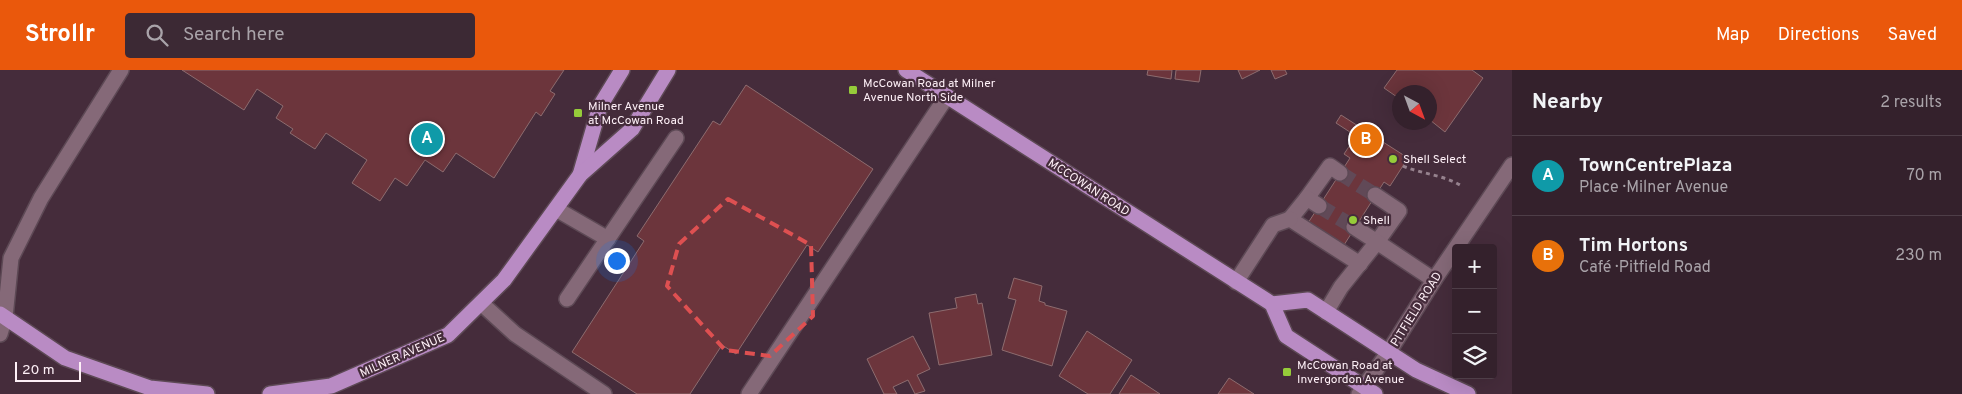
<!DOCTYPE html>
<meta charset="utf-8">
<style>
body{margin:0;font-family:Overpass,sans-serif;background:#3c2934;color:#f1f3f6}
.controls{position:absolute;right:15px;bottom:15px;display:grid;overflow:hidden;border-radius:5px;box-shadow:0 5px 20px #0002}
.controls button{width:45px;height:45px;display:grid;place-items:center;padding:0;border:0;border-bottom:1px solid #4e3e48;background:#34212c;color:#f1f3f6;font:25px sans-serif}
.compass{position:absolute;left:1392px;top:15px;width:45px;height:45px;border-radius:50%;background:#34212c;box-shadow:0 5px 20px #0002;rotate:139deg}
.scale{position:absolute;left:15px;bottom:12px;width:66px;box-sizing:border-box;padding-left:5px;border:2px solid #fef0f7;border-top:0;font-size:14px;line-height:18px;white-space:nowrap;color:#fef0f7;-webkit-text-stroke:4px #452c3b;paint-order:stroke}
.you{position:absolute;left:616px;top:190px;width:18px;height:18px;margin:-12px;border:4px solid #fff;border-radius:50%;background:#1a73e8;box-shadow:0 0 0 8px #1a73e833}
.badge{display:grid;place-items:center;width:32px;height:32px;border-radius:50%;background:#ea580c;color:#fff;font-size:16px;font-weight:700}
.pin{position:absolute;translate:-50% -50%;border:2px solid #fff;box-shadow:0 1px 5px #0006}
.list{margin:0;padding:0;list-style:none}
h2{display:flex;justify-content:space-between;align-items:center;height:65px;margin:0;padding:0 20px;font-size:21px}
h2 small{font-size:16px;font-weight:400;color:#a9a3a9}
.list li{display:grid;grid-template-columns:32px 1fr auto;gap:15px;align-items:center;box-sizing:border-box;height:80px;padding:0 20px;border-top:1px solid #4e3e48}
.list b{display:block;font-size:19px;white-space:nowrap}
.list p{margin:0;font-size:16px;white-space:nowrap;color:#a9a3a9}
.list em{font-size:16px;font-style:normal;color:#a9a3a9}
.icon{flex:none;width:28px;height:28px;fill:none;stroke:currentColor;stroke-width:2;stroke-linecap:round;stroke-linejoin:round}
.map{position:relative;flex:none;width:1512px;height:324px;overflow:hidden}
header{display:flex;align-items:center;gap:30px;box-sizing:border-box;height:70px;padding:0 25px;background:#ea580c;color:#fff}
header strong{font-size:24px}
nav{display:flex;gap:28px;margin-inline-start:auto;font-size:18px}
.search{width:350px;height:45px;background:#3c2934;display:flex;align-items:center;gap:12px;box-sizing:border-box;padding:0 18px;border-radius:5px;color:#a9a3a9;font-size:19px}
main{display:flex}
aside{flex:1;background:#34212c}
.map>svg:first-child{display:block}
</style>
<header>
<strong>Strollr</strong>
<div class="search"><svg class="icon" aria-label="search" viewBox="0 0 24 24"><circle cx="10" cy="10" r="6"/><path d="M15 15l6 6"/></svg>Search here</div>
<nav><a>Map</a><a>Directions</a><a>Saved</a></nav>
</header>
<main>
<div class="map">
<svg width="1512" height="324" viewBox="0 0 1512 324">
<rect width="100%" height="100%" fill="#452c3b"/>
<!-- building -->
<g fill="#6c353c" stroke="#8d6c6f">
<path d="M182,0H564L550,21L555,24L541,46L536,42L494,108L456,83L443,102L425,90L407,116L395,108L380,131L352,113L367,90L326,63L315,79L307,74L290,63L293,59L276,48L283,36L257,19L244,40Z"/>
<path d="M1148,0H1172L1171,9L1147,5Z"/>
<path d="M1176,0H1201L1199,12L1175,9Z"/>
<path d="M1238,0H1260L1242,9Z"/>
<path d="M1271,0H1285L1287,4L1275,9Z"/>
<path d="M1397,0H1472L1483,8L1445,62L1430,50V22H1400V29L1384,18Z"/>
<path d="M746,15L873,99L818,182L807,175L736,284L722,275L690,324H637L572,282L644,171L637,166L713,51L720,55Z"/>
<path d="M1341,45L1408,88L1390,116L1384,112L1344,175L1308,153L1350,88L1344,84L1356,66L1336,53Z"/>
<path d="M1014,208L1042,216L1039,231L1045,233V235L1067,241L1052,296L1002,280L1016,230L1008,228Z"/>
<path d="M976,224L978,234L982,233L992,285L939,295L929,243L957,238L955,228Z"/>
<path d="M1087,261L1132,290L1110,324H1088L1059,306Z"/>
<path d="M913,266L930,299L917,305L925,321L915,324L908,310L893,317L897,324H884L867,289Z"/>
<path d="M1131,305L1160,324H1119Z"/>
<path d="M1229,308L1254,324H1218Z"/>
</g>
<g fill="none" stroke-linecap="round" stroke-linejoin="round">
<!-- minor-tunnel -->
<g stroke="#614957" stroke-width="15" stroke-dasharray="15 8" stroke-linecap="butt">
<path d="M1340,103L1375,125"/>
<path d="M1319,136L1354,157"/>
</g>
<defs>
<g id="minor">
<path d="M1307,128L1330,96L1340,103"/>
<path d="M1319,136L1307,128L1290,149L1360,194"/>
<path d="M556,139L608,169"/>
<path d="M1354,157L1377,172L1399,141L1375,125"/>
<path d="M1236,212L1273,155L1290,149"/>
<path d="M567,229L676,68"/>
<path d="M481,233L515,264L604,324"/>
<path d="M1326,242L1341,217L1377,172L1434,210"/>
<path d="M0,264L5,247L11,188L41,128L121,0"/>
<path d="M749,324L947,26"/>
<path d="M1359,324L1388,283L1434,210L1512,95"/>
</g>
<g id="major">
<path d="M906,0L1272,234L1286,266L1375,324"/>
<path d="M580,105L600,36L622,0"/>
<path d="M1272,234L1308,230L1416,300L1468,324"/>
<path d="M0,244L65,288L150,318L207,324"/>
<path d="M270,324L331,316L448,265L504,210L580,105L632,59L668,0"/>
</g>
</defs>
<!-- minor casing -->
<use href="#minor" stroke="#5d4955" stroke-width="18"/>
<!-- major casing -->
<use href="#major" stroke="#5d4955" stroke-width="18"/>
<!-- path -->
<path stroke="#96828e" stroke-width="3" stroke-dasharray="4 4" stroke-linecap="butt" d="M1403,96C1422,104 1443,105 1460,115"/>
<!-- minor -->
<use href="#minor" stroke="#856978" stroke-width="15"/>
<!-- major -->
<use href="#major" stroke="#b98bc4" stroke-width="15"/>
</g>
<!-- marked area -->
<path fill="none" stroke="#de5051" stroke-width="4" stroke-dasharray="10 6" stroke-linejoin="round" d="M728,129L811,175L813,246L770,286L725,280L667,216L679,174Z"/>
<!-- markers -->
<g fill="#96cc3a" stroke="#452c3b" stroke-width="2">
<rect x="848" y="15" width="10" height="10" rx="2.5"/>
<rect x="573" y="38" width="10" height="10" rx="2.5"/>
<circle cx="1393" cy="89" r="5"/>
<circle cx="1353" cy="150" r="5"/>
<rect x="1282" y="297" width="10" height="10" rx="2.5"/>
</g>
<g text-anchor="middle" stroke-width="4.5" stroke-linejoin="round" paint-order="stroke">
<!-- poi labels -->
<g font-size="12" fill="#fef0f7" stroke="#452c3b" text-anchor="start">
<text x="863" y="17">McCowan Road at Milner<tspan x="863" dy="14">Avenue North Side</tspan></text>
<text x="588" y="40">Milner Avenue<tspan x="588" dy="14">at McCowan Road</tspan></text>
<text x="1403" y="93">Shell Select</text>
<text x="1363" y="154">Shell</text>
<text x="1297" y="299">McCowan Road at<tspan x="1297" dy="14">Invergordon Avenue</tspan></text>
</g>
<!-- street labels -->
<g font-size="12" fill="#fef0f7" stroke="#452c3b">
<text transform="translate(1089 117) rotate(33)" y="4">MCCOWAN ROAD</text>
<text transform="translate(1416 239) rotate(-58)" y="4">PITFIELD ROAD</text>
<text transform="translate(402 285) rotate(-24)" y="4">MILNER AVENUE</text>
</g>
</g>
</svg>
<div class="controls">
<button>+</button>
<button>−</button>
<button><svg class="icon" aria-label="layers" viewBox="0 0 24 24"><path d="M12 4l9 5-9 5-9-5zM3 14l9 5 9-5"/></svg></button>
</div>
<svg class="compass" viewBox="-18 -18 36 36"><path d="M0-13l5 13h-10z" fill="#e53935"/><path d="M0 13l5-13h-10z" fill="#a9a3a9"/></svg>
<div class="scale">20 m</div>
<div class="you"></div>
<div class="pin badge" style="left:427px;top:69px;background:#0f9aa8">A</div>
<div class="pin badge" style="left:1366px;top:70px;background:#e8710a">B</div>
</div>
<aside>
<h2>Nearby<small>2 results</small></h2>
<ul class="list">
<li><span class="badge" style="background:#0f9aa8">A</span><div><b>TownCentrePlaza</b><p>Place · Milner Avenue</p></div><em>70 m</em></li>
<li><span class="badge" style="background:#e8710a">B</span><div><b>Tim Hortons</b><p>Café · Pitfield Road</p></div><em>230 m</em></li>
</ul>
</aside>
</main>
